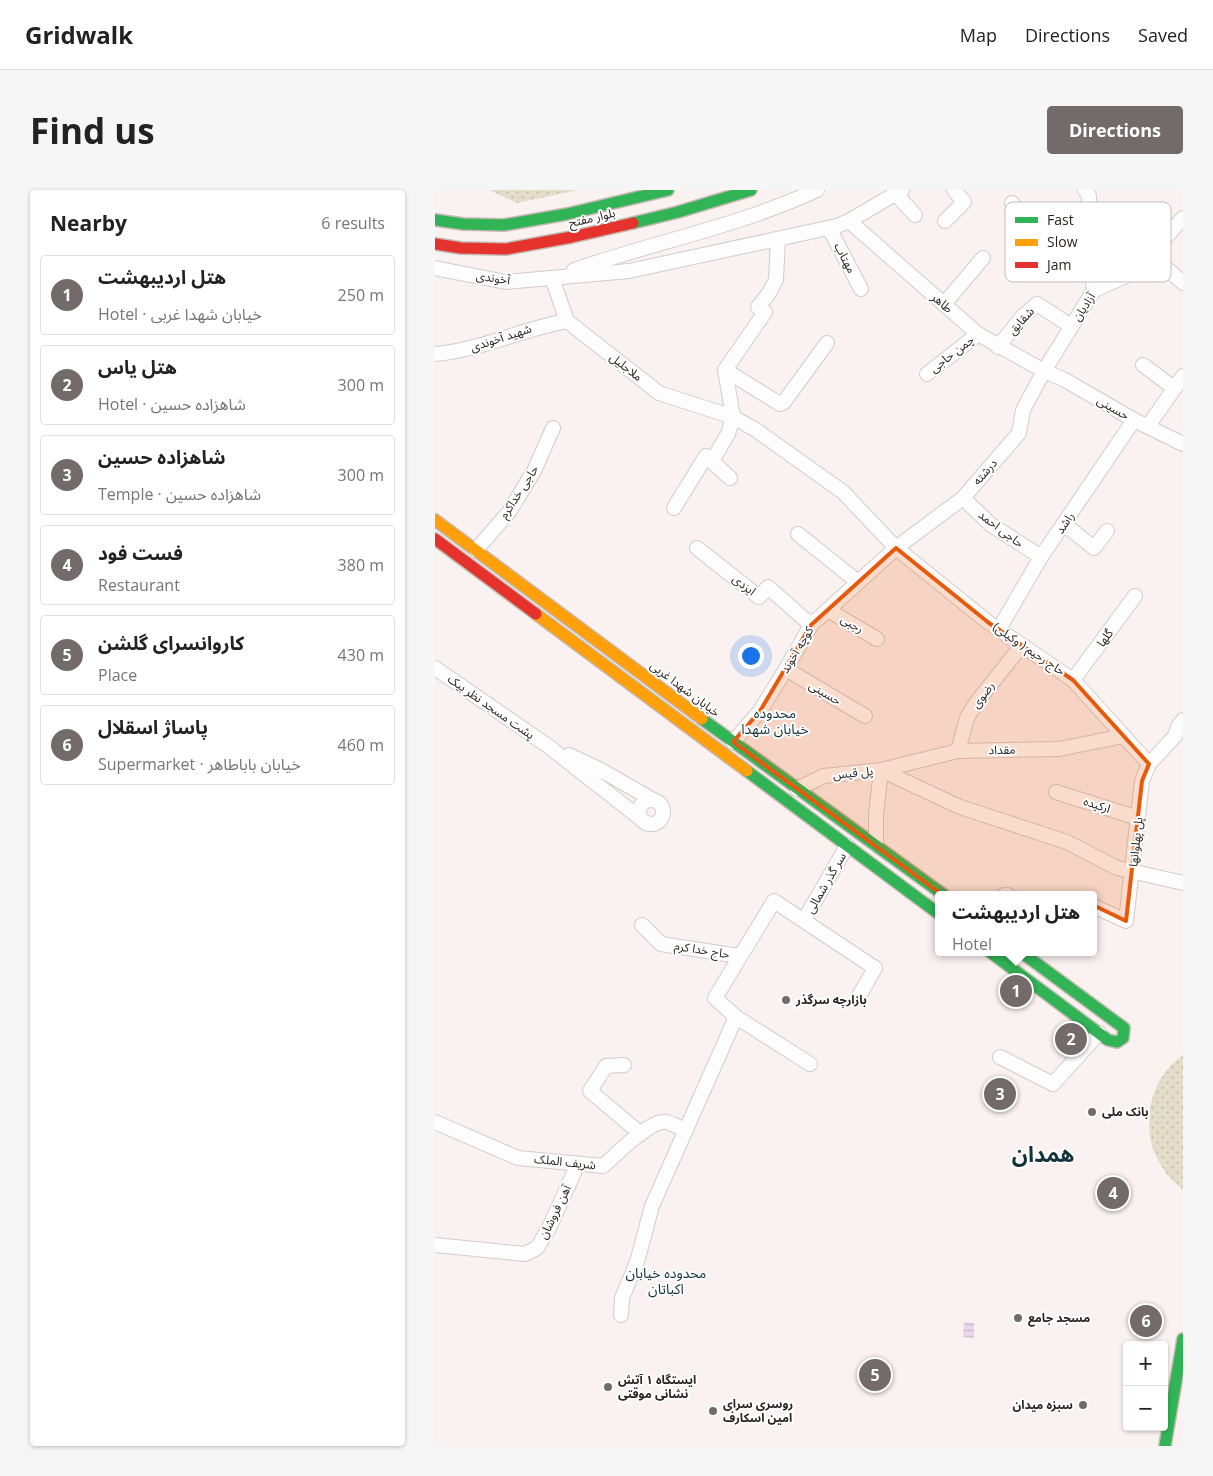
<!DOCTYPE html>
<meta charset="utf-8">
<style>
body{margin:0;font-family:"Open Sans","Noto Sans Arabic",sans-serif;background:#f6f6f6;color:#222}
.controls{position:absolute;right:15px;bottom:15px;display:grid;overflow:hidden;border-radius:5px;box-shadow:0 1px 4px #0004}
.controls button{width:45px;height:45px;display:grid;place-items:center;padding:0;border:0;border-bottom:1px solid #e0e0e0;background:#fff;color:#222;font:25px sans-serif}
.you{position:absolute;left:315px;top:465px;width:18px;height:18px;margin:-12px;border:4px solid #fff;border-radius:50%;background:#1a73e8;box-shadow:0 0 0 8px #1a73e833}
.badge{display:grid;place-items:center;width:32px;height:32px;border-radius:50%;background:#736b6a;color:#fff;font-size:16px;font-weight:700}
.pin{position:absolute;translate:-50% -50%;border:2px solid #fff;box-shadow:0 1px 5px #0006}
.popup{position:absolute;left:500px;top:701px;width:162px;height:65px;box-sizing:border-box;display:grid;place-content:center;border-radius:5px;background:#fff;filter:drop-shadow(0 1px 4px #0005);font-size:16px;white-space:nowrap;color:#767676}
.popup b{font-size:19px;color:#222}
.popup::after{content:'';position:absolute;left:50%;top:100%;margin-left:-10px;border:10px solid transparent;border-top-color:#fff}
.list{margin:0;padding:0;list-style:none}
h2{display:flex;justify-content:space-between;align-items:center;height:65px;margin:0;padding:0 20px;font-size:21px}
h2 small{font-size:16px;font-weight:400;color:#767676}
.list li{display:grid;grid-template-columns:32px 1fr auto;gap:15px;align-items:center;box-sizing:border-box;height:80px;margin:0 10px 10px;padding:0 10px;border:1px solid #e0e0e0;border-radius:5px}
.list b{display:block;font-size:19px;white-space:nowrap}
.list p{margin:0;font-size:16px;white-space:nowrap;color:#767676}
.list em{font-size:16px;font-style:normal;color:#767676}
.map{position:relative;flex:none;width:748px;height:1256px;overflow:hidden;border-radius:5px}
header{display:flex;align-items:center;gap:30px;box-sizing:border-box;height:70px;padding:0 25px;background:#fff;border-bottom:1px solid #e0e0e0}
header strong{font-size:24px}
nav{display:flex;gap:28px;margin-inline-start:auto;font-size:18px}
.intro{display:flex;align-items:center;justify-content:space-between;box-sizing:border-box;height:120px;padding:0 30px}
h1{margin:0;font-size:35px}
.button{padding:12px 22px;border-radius:5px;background:#736b6a;color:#fff;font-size:18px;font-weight:700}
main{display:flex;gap:30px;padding:0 30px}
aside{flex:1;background:#fff;border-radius:5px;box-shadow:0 1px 4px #0004}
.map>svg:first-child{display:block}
</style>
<header>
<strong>Gridwalk</strong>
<nav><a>Map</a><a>Directions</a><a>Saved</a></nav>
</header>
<div class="intro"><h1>Find us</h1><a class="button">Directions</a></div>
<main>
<aside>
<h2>Nearby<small>6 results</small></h2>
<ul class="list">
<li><span class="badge">1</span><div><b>هتل اردیبهشت</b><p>Hotel · خیابان شهدا غربی</p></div><em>250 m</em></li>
<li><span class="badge">2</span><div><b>هتل یاس</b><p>Hotel · شاهزاده حسین</p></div><em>300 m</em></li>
<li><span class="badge">3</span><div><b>شاهزاده حسین</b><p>Temple · شاهزاده حسین</p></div><em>300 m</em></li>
<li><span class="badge">4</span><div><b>فست فود</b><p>Restaurant</p></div><em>380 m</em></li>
<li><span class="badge">5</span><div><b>کاروانسرای گلشن</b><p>Place</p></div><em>430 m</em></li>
<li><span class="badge">6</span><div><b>پاساژ اسقلال</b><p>Supermarket · خیابان باباطاهر</p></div><em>460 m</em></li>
</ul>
</aside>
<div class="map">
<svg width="748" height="1256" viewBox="0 0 748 1256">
<defs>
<pattern id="park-dots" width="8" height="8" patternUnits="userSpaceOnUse" patternTransform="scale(1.25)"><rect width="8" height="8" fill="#e4ddc9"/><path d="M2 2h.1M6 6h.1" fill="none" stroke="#c4bdac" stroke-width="1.8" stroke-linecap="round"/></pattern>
<pattern id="water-rules" width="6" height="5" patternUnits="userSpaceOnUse" patternTransform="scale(1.25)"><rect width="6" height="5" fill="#ecd6ec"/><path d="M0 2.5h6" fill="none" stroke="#cbb7ca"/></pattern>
</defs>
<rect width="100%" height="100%" fill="#faf2f0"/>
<!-- park -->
<g fill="url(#park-dots)">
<path d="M54,0H143L82,13Z"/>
<path d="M748,865V1000C740,993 732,986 727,977C704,942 712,889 748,865Z"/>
</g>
<!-- water -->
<path fill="url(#water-rules)" d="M529,1132L539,1133V1148L528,1147Z"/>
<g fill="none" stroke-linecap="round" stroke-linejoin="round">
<defs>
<g id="street">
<path d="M650,0L654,6L653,53L659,100"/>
<path d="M461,4L480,25"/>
<path d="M577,13L600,41L609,36L653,53"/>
<path d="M414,31L543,144L609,181L630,190L699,230L748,254"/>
<path d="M510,31L529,12L519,0"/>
<path d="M394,38L426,99"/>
<path d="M716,65L748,93"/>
<path d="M0,78L71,92L194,81L402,36L414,31L467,0"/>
<path d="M139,80C220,52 304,36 382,0"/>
<path d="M117,88L132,131L224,203L298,227L321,240L408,302L461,358L554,433L638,490L714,574"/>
<path d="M509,114L548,68"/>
<path d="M563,157L588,126L602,114L636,136"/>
<path d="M0,164C46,160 87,139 132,131"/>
<path d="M708,175L739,198"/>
<path d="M290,180L345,214L349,212L392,153"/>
<path d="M492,184L543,144"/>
<path d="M713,236L748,186"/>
<path d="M277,271L293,244L298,227L290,180L330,122L323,117L334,103L341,90L343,49"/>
<path d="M528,308L555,334L606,367"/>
<path d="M239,318L271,266L295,288"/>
<path d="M629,334L659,358L672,341"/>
<path d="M363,344L423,392"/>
<path d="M262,358L324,407L333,397L376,435"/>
<path d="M41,360L74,322L100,279L118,238"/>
<path d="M393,420L442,449"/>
<path d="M564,439L606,367L699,230"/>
<path d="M0,478L113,556L210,632"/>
<path d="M351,479L430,526"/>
<path d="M638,490L700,406"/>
<path d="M298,552L325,521L351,479L376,435L461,358L528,308L584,243L588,220L609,181L659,100L698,83L748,28"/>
<path d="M523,561L532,528L541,513L587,455"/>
<path d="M134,565L164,579L218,610"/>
<path d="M446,580L525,617L632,652L682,678L748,693"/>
<path d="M362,599L389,586L446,580L523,561L624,559L689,546"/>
<path d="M621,602L703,628"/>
<circle cx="216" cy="622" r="12"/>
<path d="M441,654V624L446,580"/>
<path d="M569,705H573"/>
<path d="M658,716L691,731L707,591L714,574L740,546L744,535L748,530"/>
<path d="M369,730L412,656"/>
<path d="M207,735L226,754L304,766"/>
<path d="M565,867L618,894L664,843"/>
<path d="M375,874L301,827L280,808L339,711L440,778L424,806"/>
<path d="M189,875L171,876L155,901L206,944"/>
<path d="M0,932L83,968L168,976C181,965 215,929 232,932C238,934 245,938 251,940"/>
<path d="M0,1055L90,1064L102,1058L114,1038L143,974"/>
<path d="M186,1125L187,1108L202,1072L217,1016L301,827"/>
</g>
<g id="fast">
<path d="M0,30L28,34L69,35L132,24L233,0"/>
<path d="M198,33L243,22L316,0"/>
<path d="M267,529L509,705"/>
<path d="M312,581L504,724"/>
<path d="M555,762L673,850L682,852L688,848L689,838L586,762"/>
<path d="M730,1256L748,1149"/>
</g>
<g id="slow">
<path d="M0,330L267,529"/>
<path d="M101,424L312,581"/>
</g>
<g id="jam">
<path d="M0,54L26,58L71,59L137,47L198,33"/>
<path d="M0,349L101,424"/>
</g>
</defs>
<!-- street casing -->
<use href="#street" stroke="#d2ccca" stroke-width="16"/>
<!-- fast casing -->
<use href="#fast" stroke="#c4b8b0" stroke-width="14"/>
<!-- slow casing -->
<use href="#slow" stroke="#c4b8b0" stroke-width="14"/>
<!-- jam casing -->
<use href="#jam" stroke="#c4b8b0" stroke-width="14"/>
<!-- street -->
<use href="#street" stroke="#fefdfd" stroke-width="14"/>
<!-- fast -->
<use href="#fast" stroke="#30b455" stroke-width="11"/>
<!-- slow -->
<use href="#slow" stroke="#ff9f0a" stroke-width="11"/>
<!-- jam -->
<use href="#jam" stroke="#e5322d" stroke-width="11"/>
</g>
<!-- marked area -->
<path fill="#e8590c" fill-opacity="0.2" stroke="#e8590c" stroke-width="4" stroke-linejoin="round" d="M461,358L554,433L638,490L714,574L707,591L691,731L660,716L624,719L570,704L547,734L298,552L325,521L376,435Z"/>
<!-- markers -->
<g fill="#736b6a" stroke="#fff" stroke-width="2">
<circle cx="351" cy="810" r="5"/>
<circle cx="657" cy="922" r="5"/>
<circle cx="583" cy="1128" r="5"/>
<circle cx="173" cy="1197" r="5"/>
<circle cx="648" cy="1215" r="5"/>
<circle cx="278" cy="1221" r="5"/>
</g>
<g text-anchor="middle" stroke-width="4" stroke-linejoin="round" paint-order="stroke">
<!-- street labels -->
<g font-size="12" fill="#2a2322" stroke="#fff">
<text transform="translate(157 28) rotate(-13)" y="4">بلوار مفتح</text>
<text transform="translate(410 68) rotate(63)" y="4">مهتاب</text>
<text transform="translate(58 88) rotate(8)" y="4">آخوندی</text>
<text transform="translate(507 113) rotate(41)" y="4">طاهر</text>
<text transform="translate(649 117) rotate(-56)" y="4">آزادیان</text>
<text transform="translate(586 131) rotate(-47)" y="4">شقایق</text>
<text transform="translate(66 148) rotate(-18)" y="4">شهید آخوندی</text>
<text transform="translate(517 164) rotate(-38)" y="4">چمن حاجی</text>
<text transform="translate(191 177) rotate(38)" y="4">ملاجلیل</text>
<text transform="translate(678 218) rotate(30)" y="4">حسینی</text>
<text transform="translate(550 282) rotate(-49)" y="4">درشته</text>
<text transform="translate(84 302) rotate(-57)" y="4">حاجی خداکرم</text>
<text transform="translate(630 333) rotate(-56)" y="4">راشد</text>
<text transform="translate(566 339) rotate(37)" y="4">حاجی احمد</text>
<text transform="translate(309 395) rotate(38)" y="4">ایزدی</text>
<text transform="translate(417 434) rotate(31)" y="4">رجبی</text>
<text transform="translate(670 448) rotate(-54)" y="4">گلها</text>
<text transform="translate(594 459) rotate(34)" y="4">حاج رحیم ( وکیلی)</text>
<text transform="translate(362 460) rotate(-59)" y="4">کوچه آخوند</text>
<text transform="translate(250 499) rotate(37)" y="4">خیابان شهدا غربی</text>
<text transform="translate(390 503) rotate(31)" y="4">حسینی</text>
<text transform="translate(548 505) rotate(-54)" y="4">رضوی</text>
<text transform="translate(56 517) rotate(35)" y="4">پشت مسجد نظر بیک</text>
<text transform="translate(567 560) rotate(-1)" y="4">مقداد</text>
<text transform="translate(418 583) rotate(-6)" y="4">پل قیس</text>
<text transform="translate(662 615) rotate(18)" y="4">ارکیده</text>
<text transform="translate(701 652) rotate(-84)" y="4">پل پهلوانها</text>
<text transform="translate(391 693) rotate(-60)" y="4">سر گذر شمالی</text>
<text transform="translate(267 760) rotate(9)" y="4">حاج خدا کرم</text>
<text transform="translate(130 972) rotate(6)" y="4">شریف الملک</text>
<text transform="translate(120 1022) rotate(-64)" y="4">آهن فروشان</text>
</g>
<!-- poi labels -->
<g font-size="12" font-weight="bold" fill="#2a2322" stroke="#fff" text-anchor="start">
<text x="361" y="814">بازارچه سرگذر</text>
<text x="667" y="926">بانک ملی</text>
<text x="593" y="1132">مسجد جامع</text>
<text x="183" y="1194">ایستگاه ۱ آتش<tspan x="183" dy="14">نشانی موقتی</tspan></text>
<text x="288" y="1218">روسری سرای<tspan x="288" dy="14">امین اسکارف</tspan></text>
<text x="638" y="1219" text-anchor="end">سبزه میدان</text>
</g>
<!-- neighbourhood labels -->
<g font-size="14" fill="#13323c" stroke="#fff">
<text x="340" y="528">محدوده<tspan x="340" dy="16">خیابان شهدا</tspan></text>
<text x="231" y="1088">محدوده خیابان<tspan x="231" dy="16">اکباتان</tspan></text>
</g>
<!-- town labels -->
<g font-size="22" font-weight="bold" fill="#13323c" stroke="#fff">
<text x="608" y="972">همدان</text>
</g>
</g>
<!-- legend -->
<rect x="570" y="12" width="166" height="80" rx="8" fill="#fff" stroke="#bfbdbd" stroke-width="1"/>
<rect x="580" y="27" width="23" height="6" fill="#30b455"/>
<rect x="580" y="49" width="23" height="7" fill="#ff9f0a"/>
<rect x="580" y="72" width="23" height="6" fill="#e5322d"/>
<g font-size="14" fill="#2a2322">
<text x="612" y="35">Fast</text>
<text x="612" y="57">Slow</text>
<text x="612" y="80">Jam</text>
</g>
</svg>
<div class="controls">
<button>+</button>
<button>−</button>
</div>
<div class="you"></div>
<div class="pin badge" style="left:581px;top:801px">1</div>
<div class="popup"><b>هتل اردیبهشت</b>Hotel</div>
<div class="pin badge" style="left:636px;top:849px">2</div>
<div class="pin badge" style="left:565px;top:904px">3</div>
<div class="pin badge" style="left:678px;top:1003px">4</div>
<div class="pin badge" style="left:440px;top:1185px">5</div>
<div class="pin badge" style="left:711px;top:1131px">6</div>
</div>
</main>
